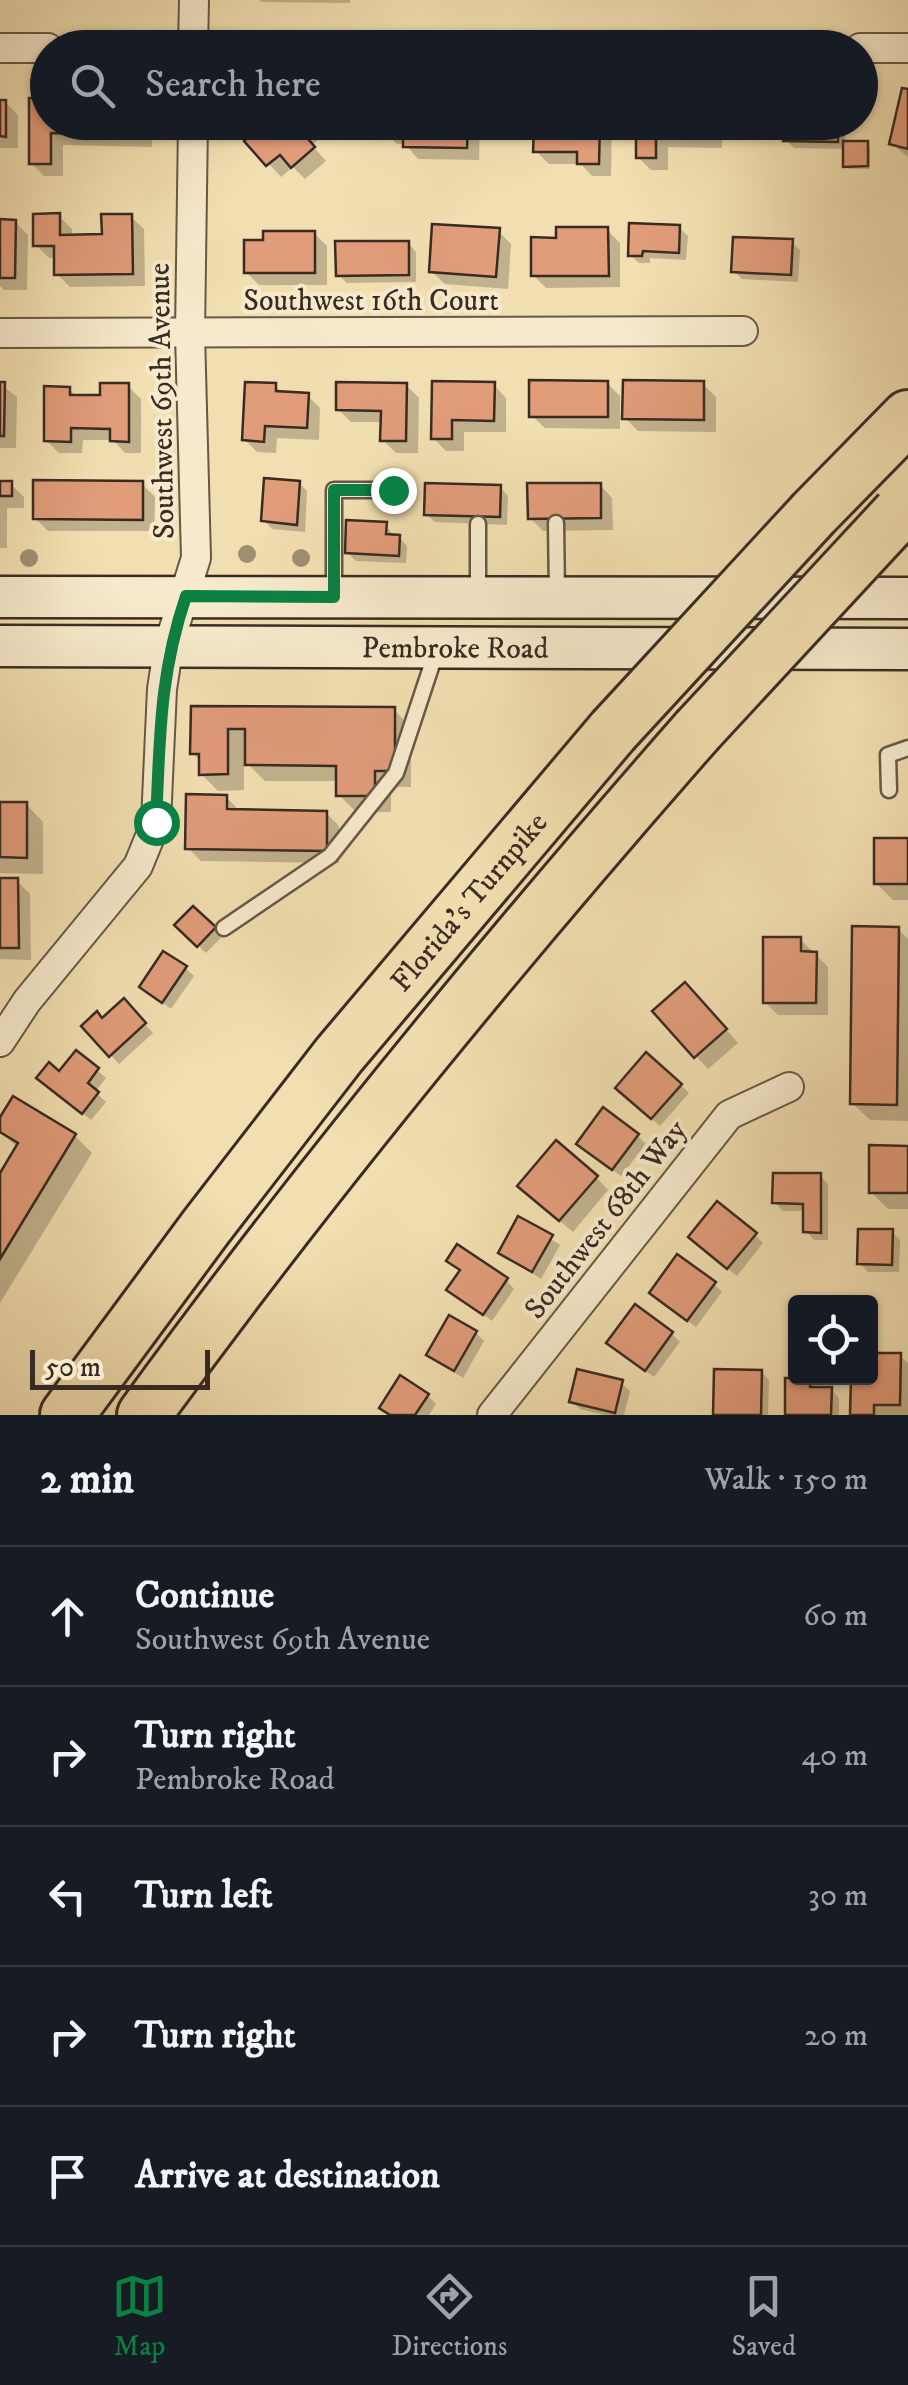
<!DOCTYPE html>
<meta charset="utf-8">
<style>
body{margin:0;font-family:"IM FELL DW Pica",serif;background:#242831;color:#f1f3f6}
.controls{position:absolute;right:30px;bottom:30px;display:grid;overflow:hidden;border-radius:10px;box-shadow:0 2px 8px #0004}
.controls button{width:90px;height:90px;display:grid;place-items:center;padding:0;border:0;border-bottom:2px solid #363941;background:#171b24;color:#f1f3f6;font:50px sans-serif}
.scale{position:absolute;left:30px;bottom:25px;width:180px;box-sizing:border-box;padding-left:10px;border:5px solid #392b22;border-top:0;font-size:28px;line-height:35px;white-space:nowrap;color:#392b22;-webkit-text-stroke:8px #f7eacc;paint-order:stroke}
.stop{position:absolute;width:30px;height:30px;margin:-22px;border:8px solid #0b8043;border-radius:50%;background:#fff}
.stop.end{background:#0b8043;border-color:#fff;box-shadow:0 2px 10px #0008}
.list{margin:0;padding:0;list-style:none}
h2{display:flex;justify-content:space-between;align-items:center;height:130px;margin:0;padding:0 40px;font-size:42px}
h2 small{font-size:32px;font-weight:400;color:#9ea1a6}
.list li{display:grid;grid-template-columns:65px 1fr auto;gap:30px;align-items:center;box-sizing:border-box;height:140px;padding:0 40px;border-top:2px solid #363941}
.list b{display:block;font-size:38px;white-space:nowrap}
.list p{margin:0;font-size:32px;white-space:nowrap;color:#9ea1a6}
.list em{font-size:32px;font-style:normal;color:#9ea1a6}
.icon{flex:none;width:55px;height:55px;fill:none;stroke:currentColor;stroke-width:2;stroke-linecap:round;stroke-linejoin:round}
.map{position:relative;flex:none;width:908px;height:1415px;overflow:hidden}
.search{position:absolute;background:#171b24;box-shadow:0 2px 8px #0004;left:30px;right:30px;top:30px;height:110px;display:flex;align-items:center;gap:25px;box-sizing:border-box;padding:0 35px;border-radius:55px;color:#9ea1a6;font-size:38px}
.sheet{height:830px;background:#171b24}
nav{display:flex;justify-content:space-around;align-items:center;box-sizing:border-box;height:140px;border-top:2px solid #363941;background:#171b24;font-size:28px;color:#9ea1a6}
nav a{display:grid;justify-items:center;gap:5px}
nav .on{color:#0b8043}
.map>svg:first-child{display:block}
</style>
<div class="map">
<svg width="908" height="1415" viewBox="0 0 908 1415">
<rect width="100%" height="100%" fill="#f2dfb1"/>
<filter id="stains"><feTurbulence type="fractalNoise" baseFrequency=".002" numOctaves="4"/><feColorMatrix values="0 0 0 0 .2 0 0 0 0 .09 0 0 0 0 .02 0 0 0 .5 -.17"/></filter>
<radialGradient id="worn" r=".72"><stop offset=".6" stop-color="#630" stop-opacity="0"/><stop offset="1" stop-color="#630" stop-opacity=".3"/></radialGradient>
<!-- shadow -->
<g fill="#0003">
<path d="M259,0H350V3L262,2Z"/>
<path d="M908,92V157L892,144Z"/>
<path d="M0,102H5L18,115V148H0Z"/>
<path d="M48,122H152V147L63,145V176H44L31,163Z"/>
<path d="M270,122H315L325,134L312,145L326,161L305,179L293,167L281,177L248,141Z"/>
<path d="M385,122H480L479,160L418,159L405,144H397L384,131Z"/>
<path d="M529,122H612L611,176H592L581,164H549L536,151V133Z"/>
<path d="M639,122H723L722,148L668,147V170H651L638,157Z"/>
<path d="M786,122H846L845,143H867L870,147V169H849L845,165V149L794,148L786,140Z"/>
<path d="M59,216L72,229V237H104L131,217L144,229L145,286L70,287L57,274L56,258H49L36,245Z"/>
<path d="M0,222H15L28,235L27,290H4L0,286Z"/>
<path d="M679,227L688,236L686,260L650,258V263H639L630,255Z"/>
<path d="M607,230L620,243V287L546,288L533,275Z"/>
<path d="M498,231L511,244L508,289L445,284L432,272Z"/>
<path d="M314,233L327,246V285H259L246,272Z"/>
<path d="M791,242L800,250L798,282L742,279L734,271Z"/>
<path d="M408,243L416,252V282L347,283L338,275Z"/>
<path d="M607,383L620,396V429L545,428L532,416Z"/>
<path d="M0,384L17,397L16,448H0Z"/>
<path d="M434,384L494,385L506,398V432H464V451H446L433,438Z"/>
<path d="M703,384L716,397V432L638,431L625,418Z"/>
<path d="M406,385L419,398L418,453H396L383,440V422H351L338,409Z"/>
<path d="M128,386L141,399V453H125L113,440H83L82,453H59L46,440L69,389L78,398H102Z"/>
<path d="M275,386L284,394L307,395L320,408L319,440L277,438L276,453L257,452L244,439Z"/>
<path d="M299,483L307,491L305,532L272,529L264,520Z"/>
<path d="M0,484H11L24,497V508H7V548H0Z"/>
<path d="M142,484L155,497L154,531H48L35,518Z"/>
<path d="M600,485L612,498L613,530L543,531L530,518Z"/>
<path d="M500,487L508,496L507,525L435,522L426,514Z"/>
<path d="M386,525L394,537H399L407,546L406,563L356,561L347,552Z"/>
<path d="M193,709L394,710L411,727V787H391V812H356L339,795V781H265L244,760V790L218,791L201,774V762L193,753Z"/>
<path d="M226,797L239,810L326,813L339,826V863L201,861L188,848Z"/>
<path d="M0,804H26L43,822V874L0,873Z"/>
<path d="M908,840V900H893L876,883Z"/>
<path d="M0,880L17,881L30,894L31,960L0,959Z"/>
<path d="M193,909L222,937L206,953L177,925Z"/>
<path d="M898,929L908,939V1121L870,1120L852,1103Z"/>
<path d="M800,939L828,967V1015H778L765,1002Z"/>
<path d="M185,968L194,976L171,1009L142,987Z"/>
<path d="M698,998L738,1043L708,1069L696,1056Z"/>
<path d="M124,1001L153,1033L119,1064L84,1026L102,1021Z"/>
<path d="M76,1053L106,1078L95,1092L106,1102L91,1120L48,1086Z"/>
<path d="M681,1085L689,1093L660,1126L626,1096Z"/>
<path d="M0,1122L75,1136L92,1153L0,1303V1177L18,1148L0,1131Z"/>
<path d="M638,1136L646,1144L621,1176L587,1152Z"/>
<path d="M908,1148V1209H888L871,1192Z"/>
<path d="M820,1176L828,1184V1240H814L806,1231V1211H783L775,1202Z"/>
<path d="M596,1177L608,1190L573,1232L533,1199Z"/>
<path d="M519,1219L560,1245L541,1279L501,1252Z"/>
<path d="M892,1232L900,1240L899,1272H868L860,1263Z"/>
<path d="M755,1235L763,1243L737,1276L699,1245Z"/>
<path d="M449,1261L506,1280L514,1289L492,1321L450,1290L462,1272Z"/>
<path d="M714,1284L722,1292L696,1327L660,1301Z"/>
<path d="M476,1333L484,1341L463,1378L429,1355Z"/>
<path d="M672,1334L680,1342L654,1377L618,1351Z"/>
<path d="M900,1356L908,1363V1415H853V1378H870Z"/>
<path d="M761,1372L769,1380L768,1415H715Z"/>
<path d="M809,1380L818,1389H831L839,1398V1415H787Z"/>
<path d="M621,1383L630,1391L624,1415H604L580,1409L572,1401Z"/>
<path d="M428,1396L436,1404L429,1415H389L382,1408Z"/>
</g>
<!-- building -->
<g fill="#e19c7a" stroke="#392b22" stroke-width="2.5">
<path d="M902,88L908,89V149L889,144Z"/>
<path d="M29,98H48V122H140V135L51,133V164H29Z"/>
<path d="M0,100H6V137L0,136Z"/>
<path d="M266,122H311L301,131L315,147L291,168L280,155L266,166L244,141Z"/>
<path d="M382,122H468L467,148L403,147V132H382Z"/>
<path d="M527,122H600L599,164H577V152H533L534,128H527Z"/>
<path d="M636,122H711L710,136L656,135V158H636Z"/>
<path d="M784,122H838V142L783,141Z"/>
<path d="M843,141H868V166L843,167Z"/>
<path d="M60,213V235L102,234L101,214H132L133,274L54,275V246H33V214Z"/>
<path d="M0,219L16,220L15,278H0Z"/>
<path d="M629,223L680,225L679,253L643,251L642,256H628Z"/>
<path d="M432,224L500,228L496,277L429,272Z"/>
<path d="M556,227H608L609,276H531V237L556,238Z"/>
<path d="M263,231H315V273H244V240H263Z"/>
<path d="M733,237L793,239L791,275L731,272Z"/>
<path d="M335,241H409V275L336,276Z"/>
<path d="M529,380L608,381V417H529Z"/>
<path d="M623,380L704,381V420L622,419Z"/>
<path d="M432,381L495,382L494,421L452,420V439H431Z"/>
<path d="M0,382H5L4,436H0Z"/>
<path d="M245,382L276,383V391L309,393L307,428L265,426L264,442L242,440Z"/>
<path d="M336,382L407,383L406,441H380L381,411L336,410Z"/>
<path d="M100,383H129V442L110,441V429L71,428V442L44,441V386L70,387V395H100Z"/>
<path d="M264,478L300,481L297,525L261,521Z"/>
<path d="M33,480L143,481V520L33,519Z"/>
<rect x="0" y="481" width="12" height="15"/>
<path d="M425,483L501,485L500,517L424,515Z"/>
<path d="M527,483H601V518L528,519Z"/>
<path d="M346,520L387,522L386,534L400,535L399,556L345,553Z"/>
<path d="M191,706L395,707V771H375V796H336V766L245,765V729H228V774L199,775V754H190Z"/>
<path d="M186,794L227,795V809L327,811V851L185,849Z"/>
<path d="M0,802H27V858L0,857Z"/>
<rect x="874" y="838" width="34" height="46"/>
<path d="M0,878H18L19,948H0Z"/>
<path d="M193,906L216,927L197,947L174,925Z"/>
<path d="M852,926L899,927L897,1105L850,1104Z"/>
<path d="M763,937H801V951L817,952L816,1003H763Z"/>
<path d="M163,951L187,966L162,1003L139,987Z"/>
<path d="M685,982L727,1029L694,1058L652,1011Z"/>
<path d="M124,998L146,1023L109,1057L81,1026L97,1011L102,1018Z"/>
<path d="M76,1050L99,1068L88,1083L99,1092L82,1114L36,1078L49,1062L59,1071Z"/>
<path d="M646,1052L682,1084L651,1119L615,1088Z"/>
<path d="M13,1096L76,1134L0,1259V1173L18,1143L0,1132V1117Z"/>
<path d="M603,1107L639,1134L612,1170L576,1144Z"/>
<path d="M556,1140L598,1176L559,1221L517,1186Z"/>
<path d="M869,1145L908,1146V1193H869Z"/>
<path d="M773,1173H821V1233L803,1232V1204L772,1203Z"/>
<path d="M717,1201L757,1233L727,1269L688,1237Z"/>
<path d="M518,1216L553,1235L532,1272L498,1253Z"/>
<path d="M858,1229H893L892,1265L857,1264Z"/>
<path d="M457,1244L508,1278L483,1315L446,1290L460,1270L446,1261Z"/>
<path d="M677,1254L716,1282L687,1321L649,1293Z"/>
<path d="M635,1304L673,1332L645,1371L606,1343Z"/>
<path d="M449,1315L477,1331L454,1371L426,1355Z"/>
<path d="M870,1353H901L900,1405H874V1415H850L851,1378H870Z"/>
<path d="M577,1369L623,1380L615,1413L569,1402Z"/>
<path d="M714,1369L762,1370L761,1415H713Z"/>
<path d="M400,1375L429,1394L415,1415H390L379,1408Z"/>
<path d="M785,1378H810V1387H832L831,1415H785Z"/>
</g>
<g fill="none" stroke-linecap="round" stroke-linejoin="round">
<defs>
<g id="service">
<path d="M556,523L557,593"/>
<path d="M478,593V524"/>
<path d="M334,595V490H393"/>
<path d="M889,790L888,755L908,748"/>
<path d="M224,928L330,856L396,773L437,649"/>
</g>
<g id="minor">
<path d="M0,48H48"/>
<path d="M146,48H583"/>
<path d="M193,48L194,0"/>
<path d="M860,48H908"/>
<path d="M0,333L743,331"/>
<path d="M0,1042L27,1001L138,866L156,822L162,689L169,644L196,558L190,334L193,122"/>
<path d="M492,1415L729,1115L789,1087"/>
</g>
<g id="secondary">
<path d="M0,597L908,598"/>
<path id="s1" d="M0,646L908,649"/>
</g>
<g id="motorway">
<path d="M814,513L908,417"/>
<path id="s2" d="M67,1415L206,1227L339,1055L613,731"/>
<path d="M144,1415C317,1177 503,952 697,731"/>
</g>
</defs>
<!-- service casing -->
<use href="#service" stroke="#675846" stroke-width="19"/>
<!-- minor casing -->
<use href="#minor" stroke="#675846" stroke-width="32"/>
<!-- secondary casing -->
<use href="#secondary" stroke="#392b22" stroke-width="45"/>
<!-- motorway casing -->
<use href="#motorway" stroke="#392b22" stroke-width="58"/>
<!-- service -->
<use href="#service" stroke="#f7eacc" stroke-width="14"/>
<!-- minor -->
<use href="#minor" stroke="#f7eacc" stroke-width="28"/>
<!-- secondary -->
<use href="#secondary" stroke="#f7eacc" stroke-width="40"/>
<!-- motorway -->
<use href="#motorway" stroke="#f2dfb1" stroke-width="52"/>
<defs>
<g id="motorway-bridge">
<path d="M613,731L814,513"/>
<path d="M697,731L899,513"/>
</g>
</defs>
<!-- motorway-bridge casing -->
<use href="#motorway-bridge" stroke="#392b22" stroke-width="58" stroke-linecap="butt"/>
<!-- motorway-bridge -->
<use href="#motorway-bridge" stroke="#f2dfb1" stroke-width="52"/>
</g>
<!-- trees -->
<g fill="#9e9071">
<circle cx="247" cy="554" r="9"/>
<circle cx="29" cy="558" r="9"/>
<circle cx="301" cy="558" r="9"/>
</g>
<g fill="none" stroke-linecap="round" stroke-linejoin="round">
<!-- route -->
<path stroke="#0b8043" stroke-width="12" d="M156,822C160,739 159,676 186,596L334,597V490H393"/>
</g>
<g text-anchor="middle" stroke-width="8" stroke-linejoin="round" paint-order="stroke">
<!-- street labels -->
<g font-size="30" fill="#392b22" stroke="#f7eacc">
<text x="371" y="310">Southwest 16th Court</text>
<text transform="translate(161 401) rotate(-91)" y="10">Southwest 69th Avenue</text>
<text dy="10" stroke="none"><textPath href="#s1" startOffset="455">Pembroke Road</textPath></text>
<text dy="10" stroke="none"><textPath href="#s2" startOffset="652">Florida's Turnpike</textPath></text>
<text transform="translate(605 1219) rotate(-52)" y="10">Southwest 68th Way</text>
</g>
</g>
<rect width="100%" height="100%" filter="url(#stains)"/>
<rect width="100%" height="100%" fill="url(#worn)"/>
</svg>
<div class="controls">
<button><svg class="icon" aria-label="locate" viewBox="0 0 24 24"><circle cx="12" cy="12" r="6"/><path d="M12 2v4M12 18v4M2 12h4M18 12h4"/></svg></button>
</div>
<div class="scale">50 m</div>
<div class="stop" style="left:156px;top:822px"></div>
<div class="stop end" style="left:393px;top:490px"></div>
<div class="search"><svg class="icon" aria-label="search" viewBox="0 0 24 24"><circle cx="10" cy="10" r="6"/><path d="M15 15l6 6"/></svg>Search here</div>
</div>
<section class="sheet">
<h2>2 min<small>Walk · 150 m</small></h2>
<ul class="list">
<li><svg class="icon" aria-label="ahead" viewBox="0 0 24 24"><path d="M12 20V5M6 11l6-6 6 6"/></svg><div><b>Continue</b><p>Southwest 69th Avenue</p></div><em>60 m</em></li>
<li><svg class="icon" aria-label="right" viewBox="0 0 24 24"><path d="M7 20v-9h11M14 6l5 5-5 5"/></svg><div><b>Turn right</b><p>Pembroke Road</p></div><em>40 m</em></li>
<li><svg class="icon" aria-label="left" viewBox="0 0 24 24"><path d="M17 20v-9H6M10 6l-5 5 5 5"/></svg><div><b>Turn left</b></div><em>30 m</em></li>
<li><svg class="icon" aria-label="right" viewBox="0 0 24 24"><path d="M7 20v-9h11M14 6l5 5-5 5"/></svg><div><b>Turn right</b></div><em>20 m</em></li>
<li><svg class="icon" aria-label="arrive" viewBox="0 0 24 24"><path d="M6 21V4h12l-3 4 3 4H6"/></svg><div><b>Arrive at destination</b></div></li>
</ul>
</section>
<nav>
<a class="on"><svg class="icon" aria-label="map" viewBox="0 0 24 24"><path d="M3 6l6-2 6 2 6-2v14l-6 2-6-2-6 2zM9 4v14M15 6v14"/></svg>Map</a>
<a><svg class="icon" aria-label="directions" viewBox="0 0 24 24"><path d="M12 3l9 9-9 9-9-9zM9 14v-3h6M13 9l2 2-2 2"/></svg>Directions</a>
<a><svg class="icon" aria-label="saved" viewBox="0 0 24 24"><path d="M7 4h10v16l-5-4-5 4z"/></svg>Saved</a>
</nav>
